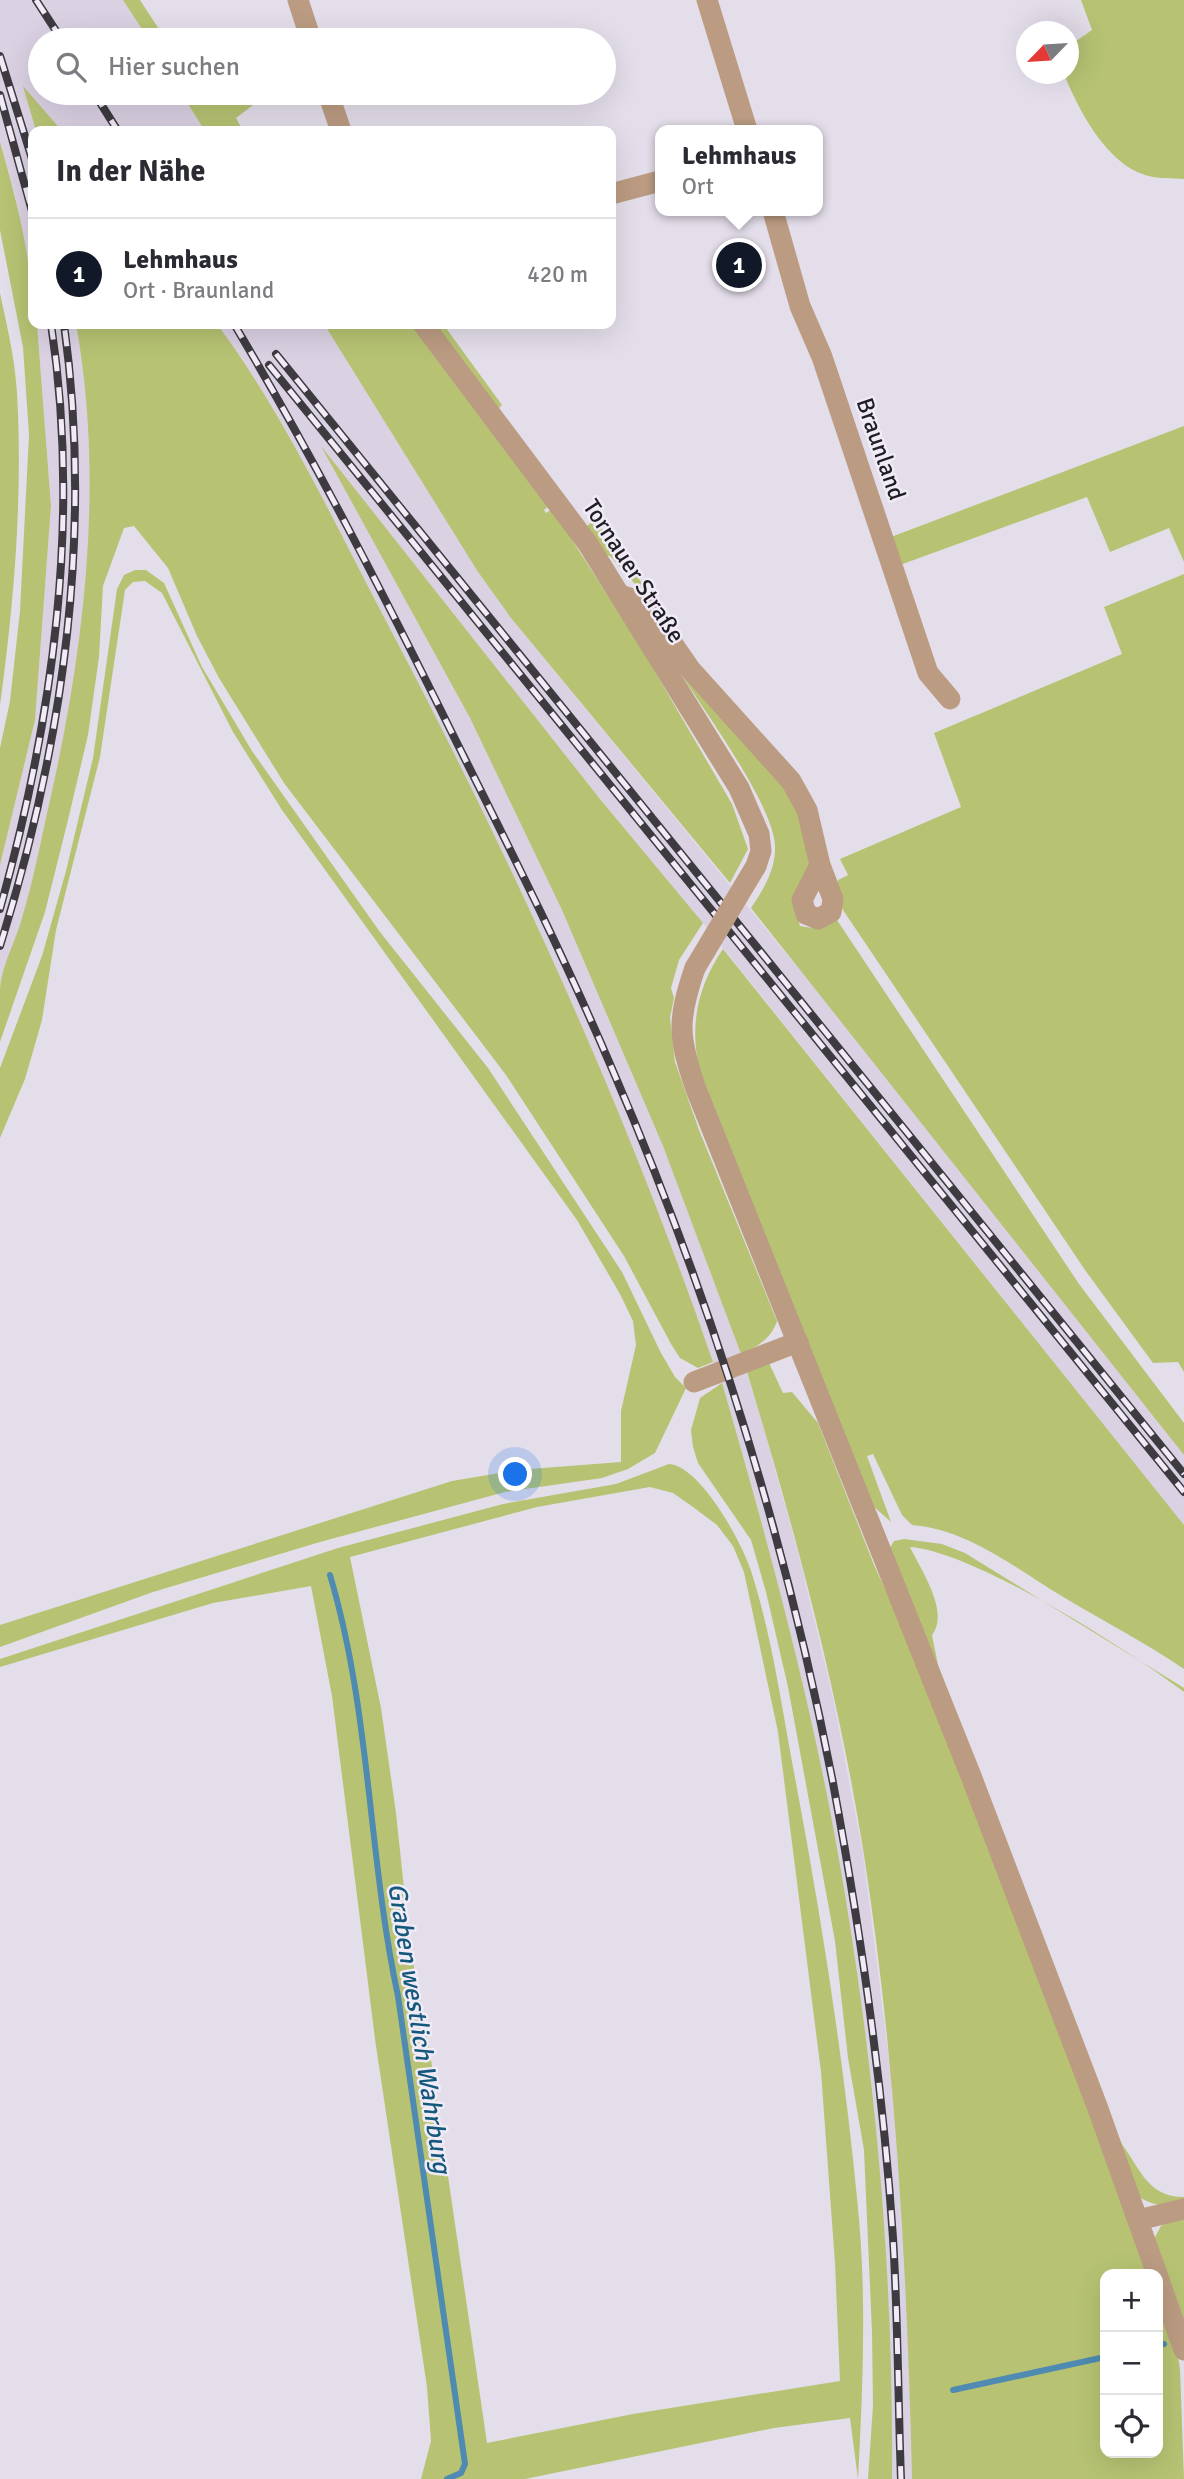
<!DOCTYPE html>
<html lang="de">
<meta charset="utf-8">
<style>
body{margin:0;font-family:Signika,sans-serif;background:#f2f2f3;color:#2b2b33}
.controls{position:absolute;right:21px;bottom:21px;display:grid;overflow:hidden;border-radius:14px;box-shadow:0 7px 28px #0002}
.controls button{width:63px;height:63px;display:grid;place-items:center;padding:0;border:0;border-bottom:2px solid #e1e1e2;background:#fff;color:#2b2b33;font:35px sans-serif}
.compass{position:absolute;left:1016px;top:21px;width:63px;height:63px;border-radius:50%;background:#fff;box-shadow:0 7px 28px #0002;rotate:245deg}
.you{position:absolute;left:516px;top:1475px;width:24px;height:24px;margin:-18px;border:5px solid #fff;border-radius:50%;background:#1a73e8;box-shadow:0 0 0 10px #1a73e833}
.badge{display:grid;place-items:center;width:46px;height:46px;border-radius:50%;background:#111827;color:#fff;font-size:23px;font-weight:700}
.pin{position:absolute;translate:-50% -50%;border:4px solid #fff;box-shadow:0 2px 7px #0006}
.popup{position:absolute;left:655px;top:125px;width:168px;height:91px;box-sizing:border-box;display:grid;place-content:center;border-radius:14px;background:#fff;filter:drop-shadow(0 2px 5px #0005);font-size:23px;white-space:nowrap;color:#7c7c81}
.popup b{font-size:26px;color:#2b2b33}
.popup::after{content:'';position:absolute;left:50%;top:100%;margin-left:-14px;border:14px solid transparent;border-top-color:#fff}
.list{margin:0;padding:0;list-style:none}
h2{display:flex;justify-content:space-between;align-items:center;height:91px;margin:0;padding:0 28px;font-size:30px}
h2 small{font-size:23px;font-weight:400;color:#7c7c81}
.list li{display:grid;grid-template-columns:46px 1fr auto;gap:21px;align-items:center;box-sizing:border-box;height:112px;padding:0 28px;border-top:2px solid #e1e1e2}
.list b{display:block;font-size:26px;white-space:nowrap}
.list p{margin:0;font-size:23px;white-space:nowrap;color:#7c7c81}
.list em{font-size:23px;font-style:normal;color:#7c7c81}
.icon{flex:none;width:38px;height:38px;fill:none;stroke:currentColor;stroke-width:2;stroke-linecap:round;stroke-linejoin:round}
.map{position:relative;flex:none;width:1184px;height:2479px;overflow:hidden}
.search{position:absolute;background:#fff;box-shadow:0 7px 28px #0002;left:28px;top:28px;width:588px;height:77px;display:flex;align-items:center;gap:18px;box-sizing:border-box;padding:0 24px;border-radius:38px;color:#7c7c81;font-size:26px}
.panel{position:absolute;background:#fff;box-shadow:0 7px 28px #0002;left:28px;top:126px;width:588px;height:203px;border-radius:14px}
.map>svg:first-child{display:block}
</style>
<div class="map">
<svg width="1184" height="2479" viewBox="0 0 1184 2479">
<rect width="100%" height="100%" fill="#e4deea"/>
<!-- built -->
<g fill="#dad1e3">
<path d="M0,0H123L149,40H40V93H181L205,131H63L56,124L57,131H33V290L15,195L0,142Z"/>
<path d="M37,324H91L104,490L64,775L0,999V865L35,720L51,506Z"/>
<path d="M216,324H324L478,572L511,618L1184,1439V1525L703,923L600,799L324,451L470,718L562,910L663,1146L734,1334L761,1418L800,1560L833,1698L863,1854L891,2076L906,2250L912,2479H886L874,2160L785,1629L713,1362L572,1039Z"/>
</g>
<!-- green -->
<g fill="#b7c373" fill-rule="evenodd">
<path d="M123,0H140L166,40H149Z"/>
<path d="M1081,0H1184V179C1172,178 1157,179 1145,175C1106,163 1078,109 1064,74H1068L1069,46L1092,30Z"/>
<path d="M23,86L62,131H36Z"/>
<path d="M181,93H244L253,105L236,118L243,131H205Z"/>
<path d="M0,142C17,202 33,262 33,324H37L51,506L35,720L0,865V748L10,701L20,611L29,435L23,347L0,230Z"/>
<path d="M0,293C7,326 15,359 17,393C23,496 14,604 0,705Z"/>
<path d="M76,324H217C283,413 334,522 386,621C514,864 623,1102 713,1362L698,1368L680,1358L671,1344L624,1256L506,1075L284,783L219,678L197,636L168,568L134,526L124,528L103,586L99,657L88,735L68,820L45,912L0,1042C0,1024 0,1006 0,988C2,965 16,940 22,918C33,882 40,845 48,809C84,653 105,483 76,324Z"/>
<path d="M324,324H412L549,506L544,510L546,513L552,509L637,641L732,804L748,849L730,883L511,618L478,572Z"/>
<path d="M433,324H443L502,405L498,409Z"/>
<path d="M1184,426V562L1169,528L1110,552L1087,497L900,565L891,537Z"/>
<path d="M321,446L600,799L703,923L679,960L671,988L674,998L670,1018L675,1062L699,1130L777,1321C771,1339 757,1347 741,1354L663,1146L562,910L470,718Z"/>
<path d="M595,519L655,601L651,602L610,556L604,555L586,527Z"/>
<path d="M135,570H146L164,583L202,667L252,751L380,932L488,1068L622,1272L661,1353L675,1377L686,1388L655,1453L628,1469L602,1478L505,1492L320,1542L153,1592L0,1647V1625L452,1481L517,1470L621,1462V1411L636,1345L633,1321L620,1294L577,1220L282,810L233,732L162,593L145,581L133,582L125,590L100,757L56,930L42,1020L25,1079L0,1138V1068L42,956L66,871L93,758L117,589L124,575Z"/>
<path d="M1184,574V1372L1178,1362L1153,1363L1085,1270L841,907L837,892L838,880L848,875L840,859L961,807L934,733L1122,654L1104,607Z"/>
<path d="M679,671L797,802L812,855L808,876L793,903L800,926L818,929L837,920L1079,1284L1184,1423V1455L751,908C763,890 775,871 775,849C777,809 702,708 679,671Z"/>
<path d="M723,949L1184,1525V1669C1146,1643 1105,1622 1065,1598C1018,1570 968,1529 912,1525L902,1515L873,1454L867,1456L891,1522L871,1504L700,1071C689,1027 697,987 723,949Z"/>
<path d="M769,1363L783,1393L792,1392L818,1423L874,1565L915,1655L1152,2274H1105V2453H1158V2289L1175,2336L1180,2369L1184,2479H912C907,2270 896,2062 864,1855C838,1691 795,1530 747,1372Z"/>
<path d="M722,1383C762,1521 800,1659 828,1800C871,2022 894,2253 892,2479H868L873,2405L872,2332L864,2150L848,2058L835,1941L788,1687L766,1592L751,1540L698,1463L693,1447L691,1430L700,1398Z"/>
<path d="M669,1464C701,1466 744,1546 752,1574C772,1637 781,1703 793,1767C820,1909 843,2053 857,2198C867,2290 863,2386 858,2479L850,2418L774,2428L525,2479H421L431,2441L427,2387L375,2039L332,1696L311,1586L213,1603L0,1667V1659L338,1548L503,1504L616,1484ZM650,1487L673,1493L693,1507L717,1525L733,1546L744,1572L778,1732L821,2072L835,2263L840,2381L633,2414L487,2443L430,2053L410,1945L396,1813L381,1708L350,1557L537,1507Z"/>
<path d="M904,1539L942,1544L965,1553L1184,1688V1692C1128,1650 976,1552 910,1547C921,1570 950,1612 932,1635L938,1665L1121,2143C1140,2168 1147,2197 1184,2197V2204C1167,2206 1153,2207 1138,2196L887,1553L894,1541Z"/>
<path d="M1184,2214V2319L1154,2239L1161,2226Z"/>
</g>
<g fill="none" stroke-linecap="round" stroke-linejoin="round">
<!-- stream -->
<g stroke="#4e8ab2" stroke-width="6">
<path d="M330,1575C371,1713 368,1857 398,1996L465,2464L461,2473L447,2479"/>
<path d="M1158,2345L1164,2344"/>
<path d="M953,2390L1105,2357"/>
</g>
<!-- minor -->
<g stroke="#bb9c82" stroke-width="21">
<path d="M298,0L311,40"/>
<path d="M707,0L747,130"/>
<path d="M328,93L341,131"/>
<path d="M611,194L660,181"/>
<path d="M773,211L800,306L822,357L928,673L950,699"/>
<path d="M423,324L588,544L739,788L759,834L761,851L756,866"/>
<path d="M620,595L636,600L650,611L690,669L791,781L807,810L820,865L833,899L831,912L818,919L806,914L802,900L820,865"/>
<path d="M695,968C677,1020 678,1037 696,1089L971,1776L1097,2106L1184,2350"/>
<path d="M694,1382L798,1342"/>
<path d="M1138,2220L1184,2209"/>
</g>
<defs>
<g id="rail">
<path d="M36,0L62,40"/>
<path d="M0,56L33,162"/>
<path d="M94,93L118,131"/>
<path d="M0,95L33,215"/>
<path d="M234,324C314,458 386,599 455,739C510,849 565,958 613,1071C711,1298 786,1540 833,1783C861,1933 883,2086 893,2238C898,2318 898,2399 901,2479"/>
<path d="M276,354L1184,1474"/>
<path d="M269,365L1184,1492"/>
<path d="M0,909C53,719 81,520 51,324"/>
<path d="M0,946C63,745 93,534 64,324"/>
</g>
</defs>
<!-- rail casing -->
<use href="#rail" stroke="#3d3a40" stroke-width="8"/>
<!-- rail -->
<use href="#rail" stroke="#f1ebf7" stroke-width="5" stroke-dasharray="16" stroke-linecap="butt"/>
<!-- minor-bridge -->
<path stroke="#bb9c82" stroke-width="21" d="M695,968L756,866"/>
</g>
<g text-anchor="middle" stroke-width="5" stroke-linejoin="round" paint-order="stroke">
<!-- street labels -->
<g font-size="24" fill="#201e23" stroke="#f1ebf7">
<text transform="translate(881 449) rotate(71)" y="8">Braunland</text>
<text transform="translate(634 571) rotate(57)" y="8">Tornauer Straße</text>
</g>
<!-- water labels -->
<g font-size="26" font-style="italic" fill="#14587c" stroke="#f1ebf7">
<text transform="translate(420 2028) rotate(81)" y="9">Graben westlich Wahrburg</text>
</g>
</g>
</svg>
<div class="controls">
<button>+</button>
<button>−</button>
<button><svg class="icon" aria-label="locate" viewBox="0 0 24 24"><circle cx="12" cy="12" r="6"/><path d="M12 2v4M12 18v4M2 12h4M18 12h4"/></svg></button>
</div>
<svg class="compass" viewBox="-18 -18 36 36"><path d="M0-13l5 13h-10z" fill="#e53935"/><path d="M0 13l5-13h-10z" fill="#7c7c81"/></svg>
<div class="you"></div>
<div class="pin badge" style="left:739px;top:265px">1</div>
<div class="popup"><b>Lehmhaus</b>Ort</div>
<div class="search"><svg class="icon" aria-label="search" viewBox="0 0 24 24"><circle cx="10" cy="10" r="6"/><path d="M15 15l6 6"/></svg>Hier suchen</div>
<section class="panel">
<h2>In der Nähe<small></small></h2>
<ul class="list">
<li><span class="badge">1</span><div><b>Lehmhaus</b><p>Ort · Braunland</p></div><em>420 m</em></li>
</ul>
</section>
</div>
